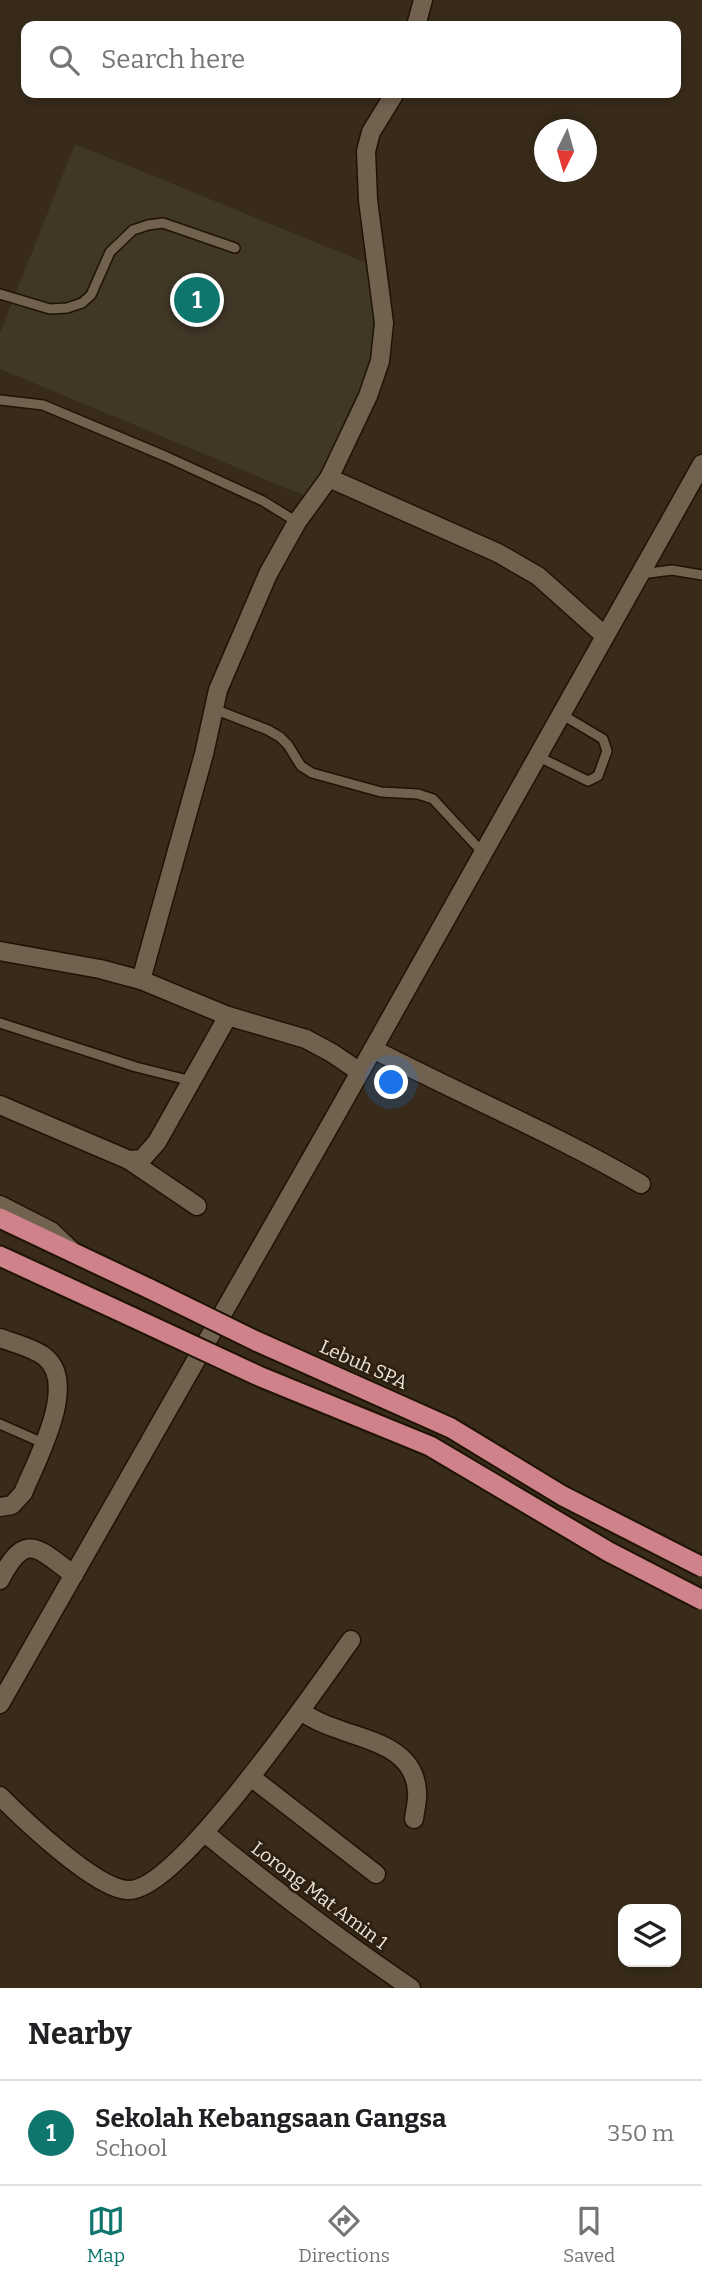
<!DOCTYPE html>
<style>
body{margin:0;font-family:Bitter,serif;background:#f6f6f6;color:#202124}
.controls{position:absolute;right:21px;bottom:21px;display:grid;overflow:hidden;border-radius:14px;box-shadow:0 4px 10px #0003}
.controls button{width:63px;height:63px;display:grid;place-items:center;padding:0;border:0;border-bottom:2px solid #e0e0e0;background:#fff;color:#202124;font:35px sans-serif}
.compass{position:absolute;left:534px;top:119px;width:63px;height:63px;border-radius:50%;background:#fff;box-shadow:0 4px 10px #0003;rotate:185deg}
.you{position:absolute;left:392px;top:1083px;width:24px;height:24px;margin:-18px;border:5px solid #fff;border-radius:50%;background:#1a73e8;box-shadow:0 0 0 10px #1a73e833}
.badge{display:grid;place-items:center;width:46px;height:46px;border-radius:50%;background:#0f766e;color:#fff;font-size:23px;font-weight:700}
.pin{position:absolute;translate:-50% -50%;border:4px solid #fff;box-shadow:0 2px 7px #0006}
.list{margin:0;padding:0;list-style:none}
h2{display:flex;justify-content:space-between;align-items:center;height:91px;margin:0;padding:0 28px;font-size:30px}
h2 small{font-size:23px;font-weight:400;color:#757577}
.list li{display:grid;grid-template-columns:46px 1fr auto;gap:21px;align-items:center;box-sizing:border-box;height:105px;padding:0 28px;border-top:2px solid #e0e0e0}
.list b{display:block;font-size:26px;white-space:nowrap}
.list p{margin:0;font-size:23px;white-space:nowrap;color:#757577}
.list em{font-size:23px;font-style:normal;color:#757577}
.icon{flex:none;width:38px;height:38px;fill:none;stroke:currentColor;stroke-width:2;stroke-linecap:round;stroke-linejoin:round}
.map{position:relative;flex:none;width:702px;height:1988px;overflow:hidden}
.search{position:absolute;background:#fff;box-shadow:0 4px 10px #0003;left:21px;right:21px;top:21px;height:77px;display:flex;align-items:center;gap:18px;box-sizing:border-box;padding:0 24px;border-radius:14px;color:#757577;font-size:26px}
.sheet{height:196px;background:#fff}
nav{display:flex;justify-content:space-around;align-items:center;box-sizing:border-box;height:98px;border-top:2px solid #e0e0e0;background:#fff;font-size:19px;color:#757577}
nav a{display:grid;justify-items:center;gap:4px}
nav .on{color:#0f766e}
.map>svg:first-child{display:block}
</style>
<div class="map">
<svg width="702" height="1988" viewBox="0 0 702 1988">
<rect width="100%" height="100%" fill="#382b1a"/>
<!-- education -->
<path fill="#413727" d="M75,144L376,267L386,343L315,500L0,369V333Z"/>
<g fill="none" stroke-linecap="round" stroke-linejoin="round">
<defs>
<g id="service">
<path d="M0,294L50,309L67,308L82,303L91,295L110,252L133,230L148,225L163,223L235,248"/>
<path d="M0,400L43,405L167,457L263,501L297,522"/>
<path d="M641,574L672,570L702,575"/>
<path d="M214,709L268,730L280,737L288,745L301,766L312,773L381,792L418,794L433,799L483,853"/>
<path d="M537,756L588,781L598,776L607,751L603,739L561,714"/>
<path d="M0,1023L136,1067L192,1081"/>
<path d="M0,1424L43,1443"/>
</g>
<g id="minor">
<path d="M416,26L423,0"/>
<path d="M329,478L498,553L538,576L604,635"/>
<path d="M0,951L100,969L141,980L228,1016L306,1039L332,1053L360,1072"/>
<path d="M141,980L204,754L218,690L268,574L297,522L329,478L368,396L380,361L384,323L368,200L366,151L371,132L395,93"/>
<path d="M373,1049C462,1095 555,1134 641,1184"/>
<path d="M0,1105L129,1160L197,1206"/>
<path d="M129,1160L142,1159L157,1142L228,1016"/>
<path d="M0,1205L51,1231L70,1249"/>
<path d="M0,1338C13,1343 34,1348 45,1357C79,1384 36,1461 23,1493L12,1505L0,1507"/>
<path d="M0,1580C26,1530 37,1548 74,1575"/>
<path d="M0,1704L337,1113L702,464"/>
<path d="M300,1711C311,1718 322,1724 335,1728C368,1741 414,1747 417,1791C418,1800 415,1810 414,1819"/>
<path d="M251,1777L376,1874"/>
<path d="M0,1796C24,1820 95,1888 127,1890C177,1894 319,1684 351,1640"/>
<path d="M205,1833C272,1888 340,1940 411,1988"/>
</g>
<g id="trunk">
<path d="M0,1218L150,1289"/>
<path d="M0,1256L132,1317"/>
</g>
</defs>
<!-- service casing -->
<use href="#service" stroke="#1f1304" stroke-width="12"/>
<!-- minor casing -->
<use href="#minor" stroke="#1f1304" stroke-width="21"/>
<!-- trunk casing -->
<use href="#trunk" stroke="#1f1304" stroke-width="23"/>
<!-- service -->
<use href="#service" stroke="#716250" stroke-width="9"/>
<!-- minor -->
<use href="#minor" stroke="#716250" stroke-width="18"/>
<!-- trunk -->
<use href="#trunk" stroke="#d0828a" stroke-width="19"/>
<defs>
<g id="trunk-bridge">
<path d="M150,1289L256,1341L451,1428L563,1496L702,1567"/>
<path d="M132,1317L261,1377L430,1446L609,1552L702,1600"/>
</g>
</defs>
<!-- trunk-bridge casing -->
<use href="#trunk-bridge" stroke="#1f1304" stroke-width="23" stroke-linecap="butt"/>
<!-- trunk-bridge -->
<use href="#trunk-bridge" stroke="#d0828a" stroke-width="19"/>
</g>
<g text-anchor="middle" stroke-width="6" stroke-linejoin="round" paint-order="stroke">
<!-- street labels -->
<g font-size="19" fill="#eee5db" stroke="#2e2111">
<text transform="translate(364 1364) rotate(24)" y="7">Lebuh SPA</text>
<text transform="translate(320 1895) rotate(37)" y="7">Lorong Mat Amin 1</text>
</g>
</g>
</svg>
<div class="controls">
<button><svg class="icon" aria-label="layers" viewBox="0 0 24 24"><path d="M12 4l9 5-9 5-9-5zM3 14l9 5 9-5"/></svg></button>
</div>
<svg class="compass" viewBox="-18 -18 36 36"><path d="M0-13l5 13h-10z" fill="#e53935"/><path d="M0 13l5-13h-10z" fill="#757577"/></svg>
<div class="you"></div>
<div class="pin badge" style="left:197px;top:300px">1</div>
<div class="search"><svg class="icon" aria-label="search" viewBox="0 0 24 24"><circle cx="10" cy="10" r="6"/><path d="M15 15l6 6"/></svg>Search here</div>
</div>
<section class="sheet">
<h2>Nearby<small></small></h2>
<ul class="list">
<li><span class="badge">1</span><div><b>Sekolah Kebangsaan Gangsa</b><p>School</p></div><em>350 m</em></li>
</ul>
</section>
<nav>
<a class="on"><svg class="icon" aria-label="map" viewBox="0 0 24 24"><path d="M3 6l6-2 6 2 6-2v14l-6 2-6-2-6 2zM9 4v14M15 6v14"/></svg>Map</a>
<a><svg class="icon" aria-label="directions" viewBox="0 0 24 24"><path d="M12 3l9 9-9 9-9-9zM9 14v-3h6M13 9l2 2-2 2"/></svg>Directions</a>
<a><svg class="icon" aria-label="saved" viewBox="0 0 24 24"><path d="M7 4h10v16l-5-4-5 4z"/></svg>Saved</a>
</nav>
